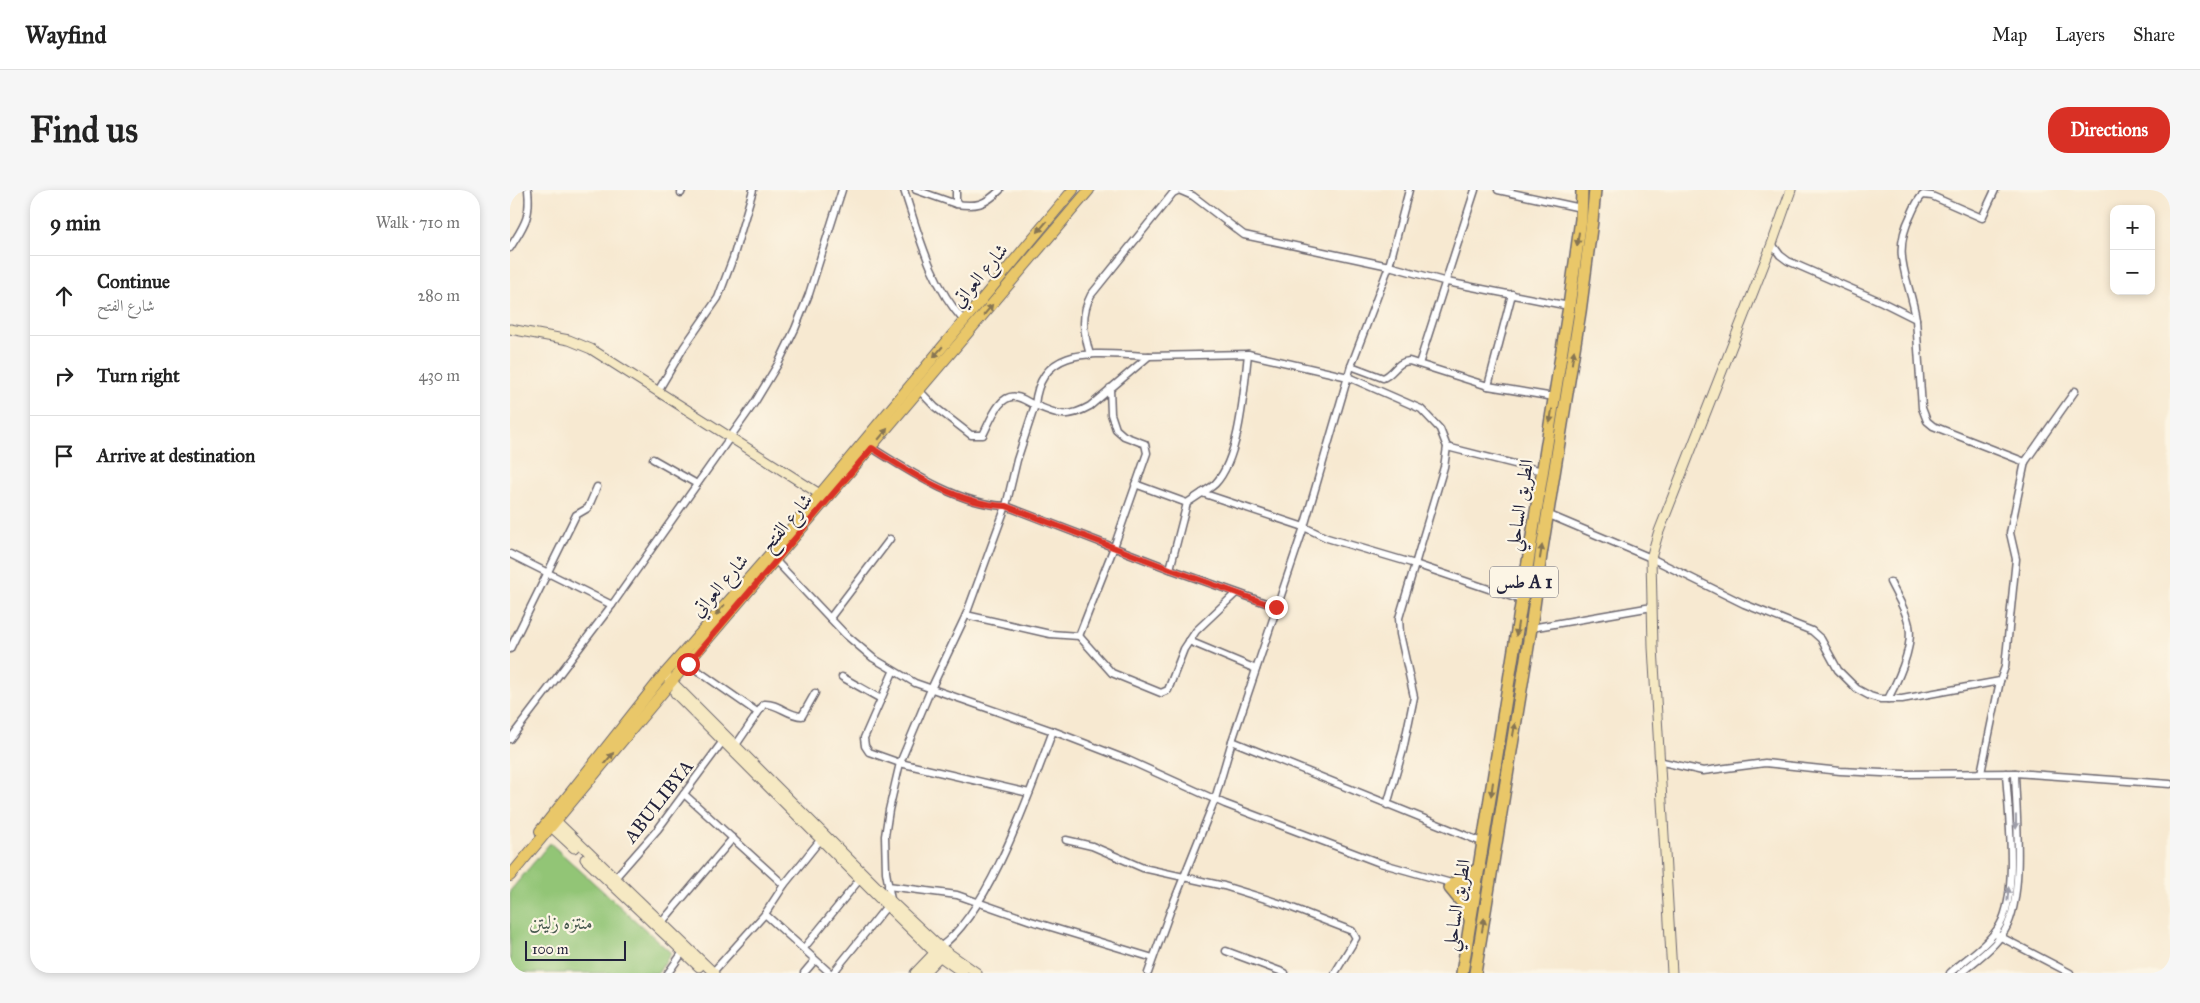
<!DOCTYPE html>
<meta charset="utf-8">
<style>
body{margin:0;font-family:"IM FELL Great Primer",Amiri,serif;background:#f6f6f6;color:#222}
.controls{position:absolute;right:15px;top:15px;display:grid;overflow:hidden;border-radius:10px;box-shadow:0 2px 8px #0003}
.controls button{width:45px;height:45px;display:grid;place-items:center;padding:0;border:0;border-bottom:1px solid #e0e0e0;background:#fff;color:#222;font:25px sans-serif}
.scale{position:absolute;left:15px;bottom:12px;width:101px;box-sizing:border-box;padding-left:5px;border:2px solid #22223b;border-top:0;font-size:14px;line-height:18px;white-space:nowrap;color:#22223b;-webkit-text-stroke:4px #fcf5e5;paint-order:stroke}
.stop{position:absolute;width:15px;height:15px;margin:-11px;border:4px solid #d93025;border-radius:50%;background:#fff}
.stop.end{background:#d93025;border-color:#fff;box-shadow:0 1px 5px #0008}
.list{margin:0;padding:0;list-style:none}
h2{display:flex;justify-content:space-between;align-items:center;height:65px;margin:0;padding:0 20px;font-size:21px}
h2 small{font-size:16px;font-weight:400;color:#767676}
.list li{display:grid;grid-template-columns:32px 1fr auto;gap:15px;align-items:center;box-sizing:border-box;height:80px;padding:0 20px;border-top:1px solid #e0e0e0}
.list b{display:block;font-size:19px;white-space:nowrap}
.list p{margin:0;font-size:16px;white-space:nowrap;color:#767676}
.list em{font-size:16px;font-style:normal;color:#767676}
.icon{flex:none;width:28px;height:28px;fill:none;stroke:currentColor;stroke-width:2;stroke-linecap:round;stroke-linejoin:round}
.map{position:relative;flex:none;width:1660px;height:783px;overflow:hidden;border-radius:20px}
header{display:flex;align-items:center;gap:30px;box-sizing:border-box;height:70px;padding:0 25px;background:#fff;border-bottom:1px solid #e0e0e0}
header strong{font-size:24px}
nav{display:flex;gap:28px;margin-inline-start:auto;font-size:18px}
.intro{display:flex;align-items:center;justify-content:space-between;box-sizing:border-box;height:120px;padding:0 30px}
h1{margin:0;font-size:35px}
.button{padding:12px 22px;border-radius:20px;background:#d93025;color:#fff;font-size:18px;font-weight:700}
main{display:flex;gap:30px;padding:0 30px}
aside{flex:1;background:#fff;border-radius:20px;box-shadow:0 2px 8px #0003}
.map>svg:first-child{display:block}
</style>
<header>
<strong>Wayfind</strong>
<nav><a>Map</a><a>Layers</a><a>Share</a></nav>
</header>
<div class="intro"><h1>Find us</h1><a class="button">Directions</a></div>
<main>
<aside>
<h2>9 min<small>Walk · 710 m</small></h2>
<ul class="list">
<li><svg class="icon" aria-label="ahead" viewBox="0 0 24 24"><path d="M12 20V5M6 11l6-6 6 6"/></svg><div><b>Continue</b><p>شارع الفتح</p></div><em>280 m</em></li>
<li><svg class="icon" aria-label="right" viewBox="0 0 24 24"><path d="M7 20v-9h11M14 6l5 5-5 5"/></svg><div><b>Turn right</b></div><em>430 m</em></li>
<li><svg class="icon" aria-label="arrive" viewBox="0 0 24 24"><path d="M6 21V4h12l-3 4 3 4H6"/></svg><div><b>Arrive at destination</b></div></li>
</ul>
</aside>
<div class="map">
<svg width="1660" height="783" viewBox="0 0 1660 783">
<rect width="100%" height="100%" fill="#fcf5e5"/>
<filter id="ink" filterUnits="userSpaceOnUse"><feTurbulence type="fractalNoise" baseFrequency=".02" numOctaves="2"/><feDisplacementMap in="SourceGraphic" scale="10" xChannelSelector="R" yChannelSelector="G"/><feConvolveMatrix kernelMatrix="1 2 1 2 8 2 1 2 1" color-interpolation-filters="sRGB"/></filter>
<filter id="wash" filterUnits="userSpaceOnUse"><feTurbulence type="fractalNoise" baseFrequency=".0096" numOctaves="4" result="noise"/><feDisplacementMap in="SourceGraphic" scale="20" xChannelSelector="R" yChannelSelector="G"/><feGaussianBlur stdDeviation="1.12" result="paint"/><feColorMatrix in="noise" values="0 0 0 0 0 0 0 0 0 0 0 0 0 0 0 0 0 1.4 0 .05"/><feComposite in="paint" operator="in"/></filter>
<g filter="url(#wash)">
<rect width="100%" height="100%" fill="#f7e9d1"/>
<!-- green -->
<path fill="#92c576" stroke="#5a7458" d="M40,653L161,763L148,783H0V701Z"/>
</g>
<g filter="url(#ink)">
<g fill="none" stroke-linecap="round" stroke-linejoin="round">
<defs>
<g id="street">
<path d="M394,0C409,46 421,94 454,131"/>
<path d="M406,0L446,14"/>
<path d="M446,0V14C466,17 475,15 490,0"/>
<path d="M988,0L1071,18"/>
<path d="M171,3L172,0"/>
<path d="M1262,54L1270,65L1278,71L1372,112L1406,129L1412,218L1417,231L1423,236L1515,272L1500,343L1506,369L1495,477L1490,491L1471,583"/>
<path d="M0,58C14,35 21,28 18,0"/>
<path d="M1406,129C1400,89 1380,66 1401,25C1404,18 1407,10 1413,5L1422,6L1472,28L1485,0"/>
<path d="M580,165C574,143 570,126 581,105L663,3L669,0L683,6L734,45L879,76L937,92L1059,116"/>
<path d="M909,174L965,0"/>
<path d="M841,176L873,188C884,184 886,172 899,171L978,196L1044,207"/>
<path d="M978,196L1002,104"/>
<path d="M408,199L425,217L461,245H473C480,232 489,203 507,207C513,208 519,213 525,215C531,151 591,165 639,166"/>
<path d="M148,201L174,157L208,108L223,68L243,0"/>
<path d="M937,257L1032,281"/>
<path d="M362,258C400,282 450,315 496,316L660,379L767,417"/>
<path d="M143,269L187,294"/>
<path d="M1515,272L1565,201"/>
<path d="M625,294L677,313L692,303L794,337L817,348L905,374L1011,410"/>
<path d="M692,303C696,300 701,298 705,294C730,268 734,199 738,164"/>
<path d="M1037,324L1141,368L1234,414L1302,441L1311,449L1328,480L1347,499L1360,506L1370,509H1392L1490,491"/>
<path d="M0,364L102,415"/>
<path d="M266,371L335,444L363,468L405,493L543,541L618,570L715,614L870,673L966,700"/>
<path d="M660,379L677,313"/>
<path d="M456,425L540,444L569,446L602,483L651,503L658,500L674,459L686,441L726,403"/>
<path d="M320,428L380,349"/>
<path d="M1021,438L1142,417"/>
<path d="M569,446L604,357L637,263L635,254L614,246L606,239L601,224L600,198"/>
<path d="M679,451L746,479"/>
<path d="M0,459L66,325L78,318L87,297"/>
<path d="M178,474L247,522"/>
<path d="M383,482L354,548L355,556L359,562L390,573L519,603"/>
<path d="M332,487L371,509"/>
<path d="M1378,509C1388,490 1404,457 1399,435C1396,420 1387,406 1380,392"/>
<path d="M0,549L102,415L245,212L268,174L285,139L299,104L332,0"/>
<path d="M722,551L974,653"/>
<path d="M226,555L254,514C268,513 278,526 292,526L305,503"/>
<path d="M1148,571L1193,581L1255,573L1330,581L1393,584L1505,583L1660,594"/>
<path d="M174,604L274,695"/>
<path d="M556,650L582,656L633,678L714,696L772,714L842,741L846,748L825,783"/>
<path d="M105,688L148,639L213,551"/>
<path d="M378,696L447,705L521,731L643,768"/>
<path d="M944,699L965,707"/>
<path d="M381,710L376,682L375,646L379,620L390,573L421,499L456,425L496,316L507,270L525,215C548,225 557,229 580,216L639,166L738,164L838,187L911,219L930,239L937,257L934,277L889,428L890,444L904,507L893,560L877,615"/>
<path d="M255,724L320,783"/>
<path d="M152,732L223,648"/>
<path d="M1487,745L1560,783"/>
<path d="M430,757C480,722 521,598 543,541"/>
<path d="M294,758L350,689"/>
<path d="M716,761L775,783"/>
<path d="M203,782L255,724L274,695L311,649"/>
<path d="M158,783L173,762"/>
<path d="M294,783L305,770"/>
<path d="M323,783L377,716"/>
<path d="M638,783L661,719L705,609L722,551L794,337L841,176L879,76L899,0"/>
<path d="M1440,783C1457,768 1479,754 1490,735C1509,703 1498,620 1496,583"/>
<path d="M1451,783C1466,770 1485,757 1495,740C1515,707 1506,623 1505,583"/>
</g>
<g id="secondary">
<path d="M0,139L59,150L81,159L316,308"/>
<path d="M154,484L381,711L430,757L467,783"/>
<path d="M165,503L377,716L425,763L453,783"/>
<path d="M42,627L204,783"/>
<path d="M37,633L64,658"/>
<path d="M75,669L189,777"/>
<path d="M405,783L428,759"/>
<path d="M414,783L433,763"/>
<path d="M1162,783L1143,457L1141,368L1148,344L1262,54L1281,0"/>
</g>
<g id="primary">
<path d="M30,641L151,488L260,364L563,0"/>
<path d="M0,686L158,496L579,0"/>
</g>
<g id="highway">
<path d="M944,693L955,689L970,677"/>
<path d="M940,698L954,715L961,731"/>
<path d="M952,783L1059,116L1071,29L1072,0"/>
<path d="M965,783L1021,438L1031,365L1070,122L1082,31L1085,0"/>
</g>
</defs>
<!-- street casing -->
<use href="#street" stroke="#6d6870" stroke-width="9"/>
<!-- secondary casing -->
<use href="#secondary" stroke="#6d6870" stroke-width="11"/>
<!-- primary casing -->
<use href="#primary" stroke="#6d6870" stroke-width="12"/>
<!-- highway casing -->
<use href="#highway" stroke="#6d6870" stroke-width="14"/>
<!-- street -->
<use href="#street" stroke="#fff" stroke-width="6"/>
<!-- secondary -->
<use href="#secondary" stroke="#f6e9c3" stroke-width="9"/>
<!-- primary -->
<use href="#primary" stroke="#e9c769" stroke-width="10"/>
<!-- highway -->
<use href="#highway" stroke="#e9c769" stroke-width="11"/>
</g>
<!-- one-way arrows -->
<defs><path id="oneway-solid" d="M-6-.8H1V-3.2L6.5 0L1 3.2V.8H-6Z" transform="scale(1.25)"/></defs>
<g fill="#867452">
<use href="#oneway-solid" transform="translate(532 37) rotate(130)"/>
<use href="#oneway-solid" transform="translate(1068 49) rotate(98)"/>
<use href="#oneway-solid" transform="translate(478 120) rotate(-50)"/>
<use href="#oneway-solid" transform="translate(428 162) rotate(130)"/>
<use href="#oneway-solid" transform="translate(1063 167) rotate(-81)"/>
<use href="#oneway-solid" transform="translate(1041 226) rotate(99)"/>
<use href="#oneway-solid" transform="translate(373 244) rotate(-50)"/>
<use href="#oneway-solid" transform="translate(1031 362) rotate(-81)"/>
<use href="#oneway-solid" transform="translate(210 420) rotate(131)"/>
<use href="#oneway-solid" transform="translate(1007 439) rotate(99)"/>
<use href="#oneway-solid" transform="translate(1004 540) rotate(-80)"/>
<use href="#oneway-solid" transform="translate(99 568) rotate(-50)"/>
<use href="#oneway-solid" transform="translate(982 599) rotate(98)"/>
<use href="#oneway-solid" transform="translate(973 735) rotate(-81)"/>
</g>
<g fill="#9c9ca7">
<use href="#oneway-solid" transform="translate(1506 632) rotate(89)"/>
<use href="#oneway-solid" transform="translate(1498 704) rotate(-85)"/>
</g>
</g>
<g fill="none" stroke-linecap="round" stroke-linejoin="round" filter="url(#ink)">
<!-- route -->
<path stroke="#d93025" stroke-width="6" d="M178,474L362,258C400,283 450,315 496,316L660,379L766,417"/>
</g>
<g text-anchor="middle" stroke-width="4.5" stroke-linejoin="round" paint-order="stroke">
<!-- shield labels -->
<rect fill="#fcf5e5" stroke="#63616e" stroke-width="1" x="980" y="376.5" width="68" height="31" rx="4"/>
<g font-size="18" font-weight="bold" fill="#22223b">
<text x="1014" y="398">طس A 1</text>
</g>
<!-- street labels -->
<g font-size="19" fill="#22223b" stroke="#fcf5e5">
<text transform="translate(469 85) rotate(-50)" y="7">شارع العواتي</text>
<text transform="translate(1009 315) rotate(-81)" y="7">الطريق الساحلي</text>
<text transform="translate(276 332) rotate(-50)" y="7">شارع الفتح</text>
<text transform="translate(209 395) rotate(-49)" y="7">شارع العواتي</text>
<text transform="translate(148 611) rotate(-52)" y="7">ABULIBYA</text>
<text transform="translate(946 715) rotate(-81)" y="7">الطريق الساحلي</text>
</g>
<!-- park labels -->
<g font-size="19" fill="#495b50" stroke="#fcf5e5">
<text x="51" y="739">منتزه زليتن</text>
</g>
</g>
</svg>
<div class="controls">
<button>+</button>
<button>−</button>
</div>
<div class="scale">100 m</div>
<div class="stop" style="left:178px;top:474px"></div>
<div class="stop end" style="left:766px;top:417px"></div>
</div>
</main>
